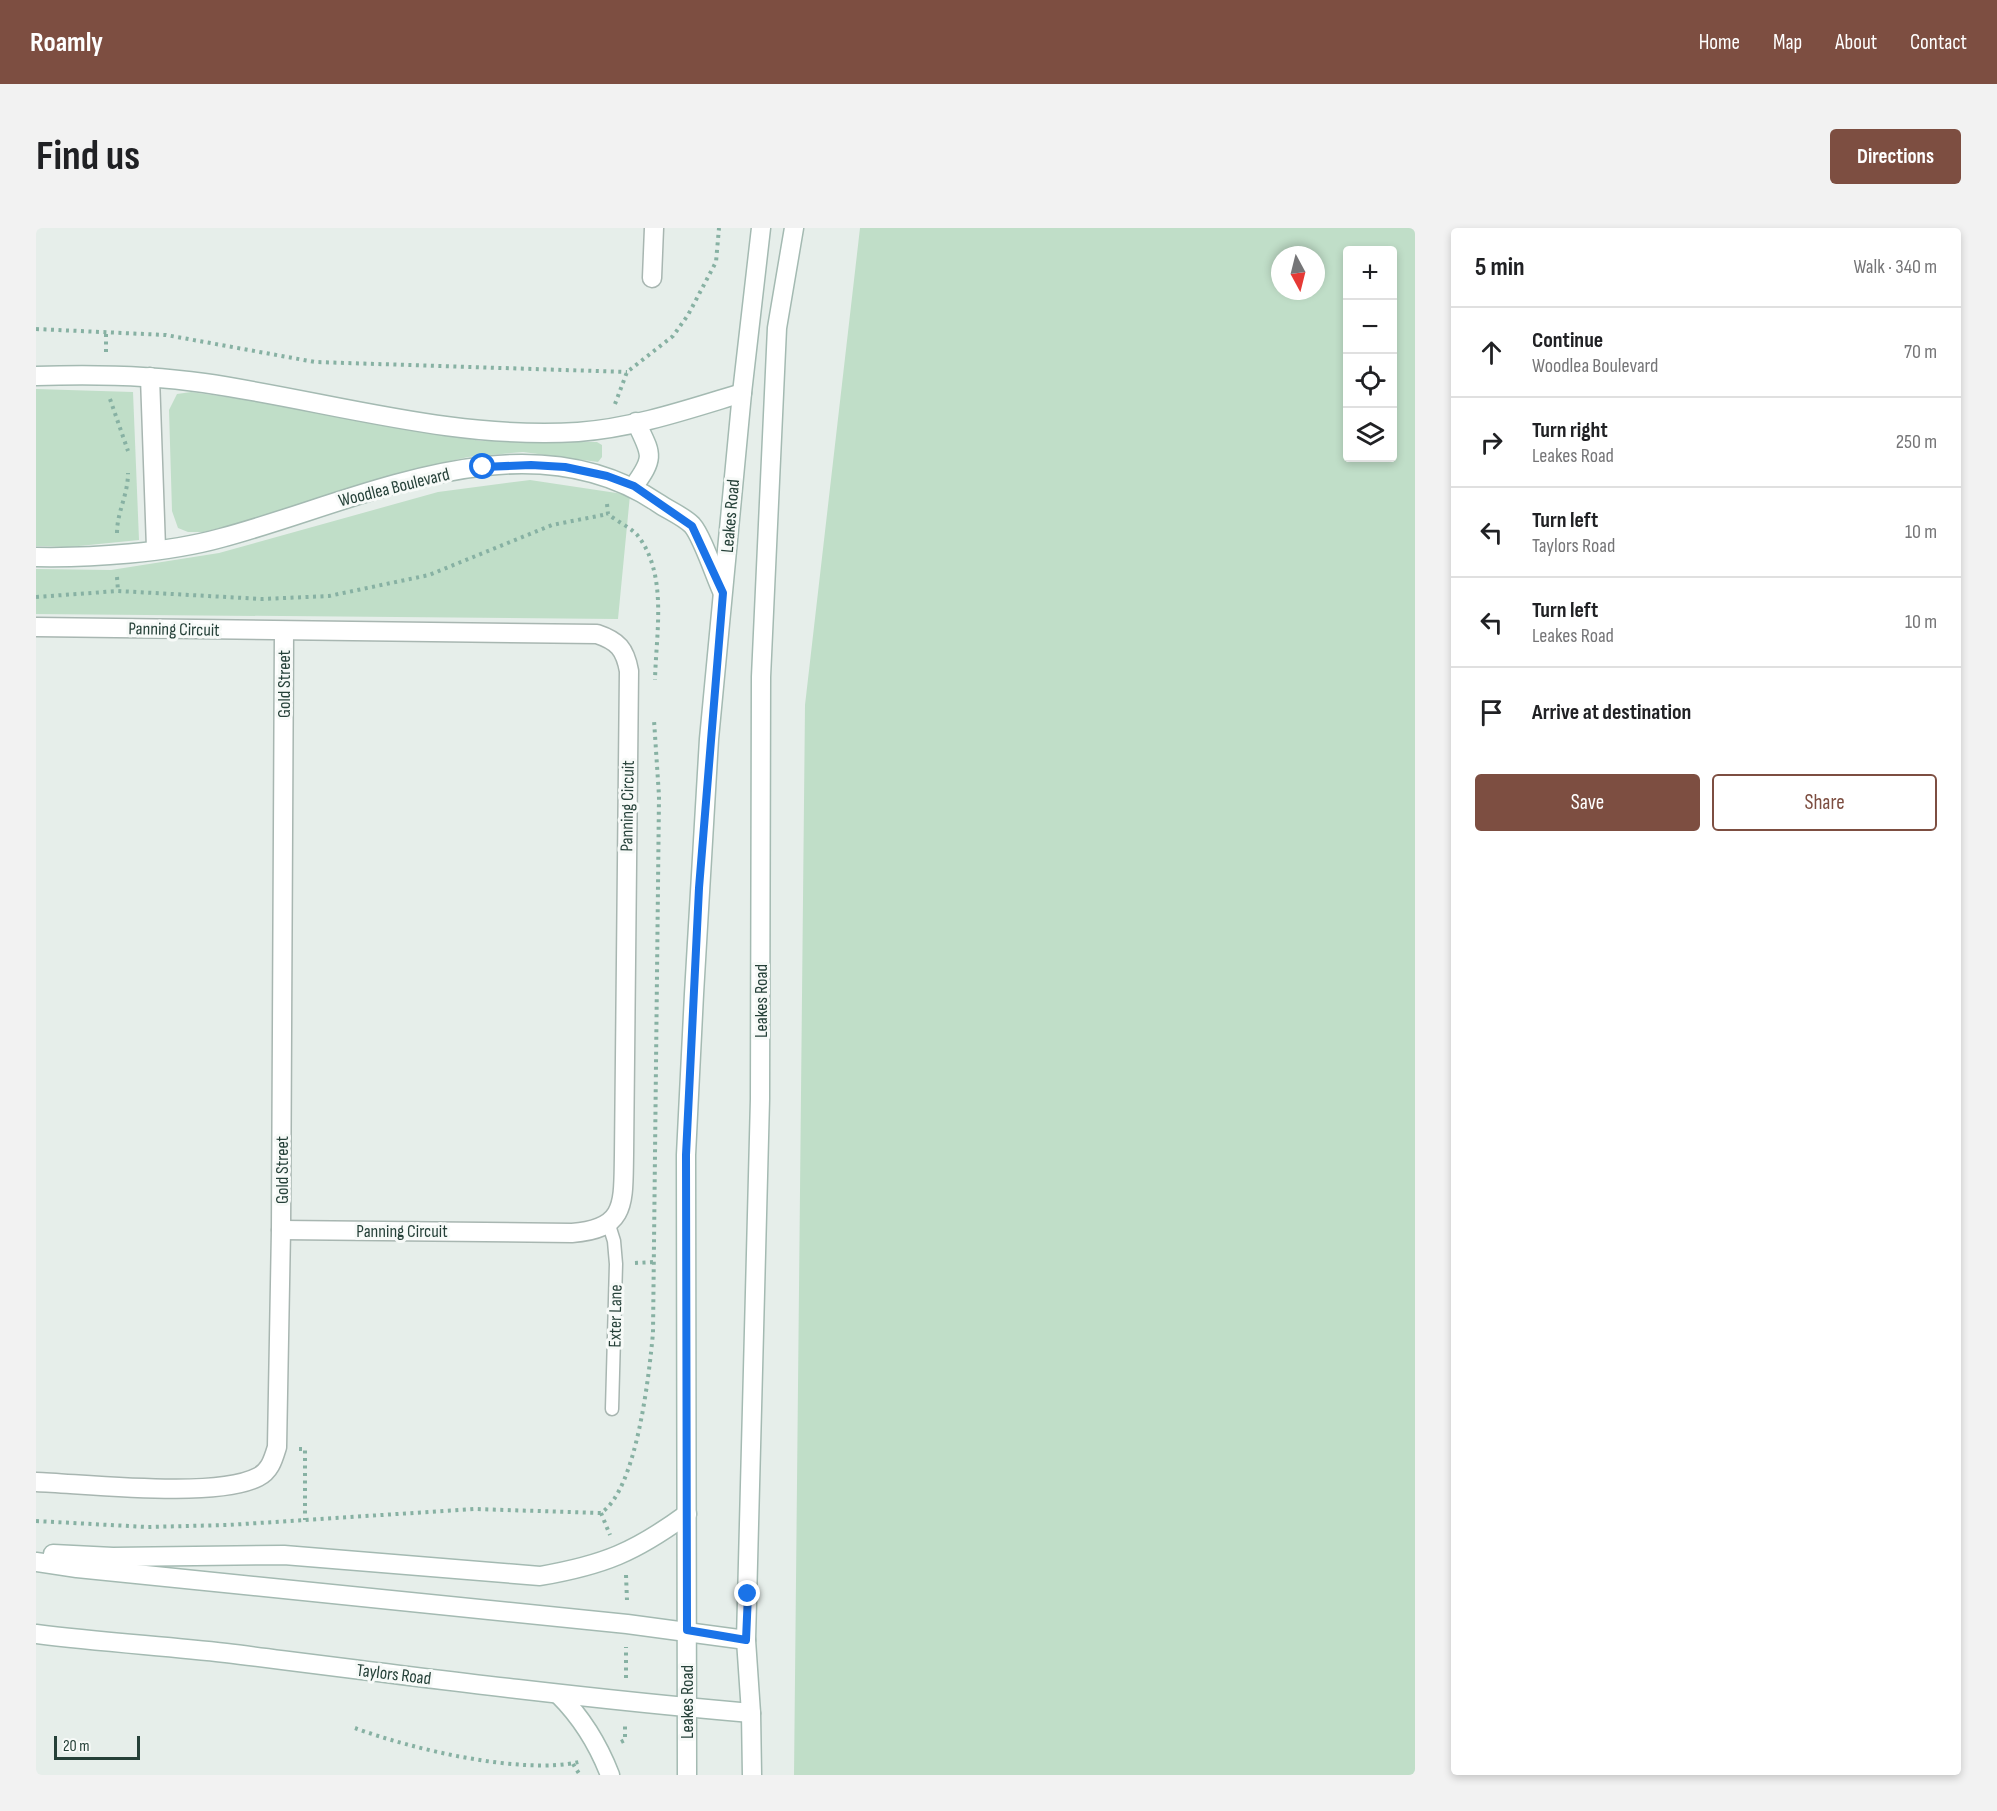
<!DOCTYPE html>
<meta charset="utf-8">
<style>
body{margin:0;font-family:"Sofia Sans Condensed",sans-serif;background:#f2f2f2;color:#202124}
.controls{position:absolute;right:18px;top:18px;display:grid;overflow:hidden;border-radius:6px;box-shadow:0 3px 9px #0003}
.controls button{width:54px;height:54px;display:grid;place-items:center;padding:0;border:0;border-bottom:2px solid #e0e0e0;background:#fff;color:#202124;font:30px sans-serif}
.compass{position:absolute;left:1235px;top:18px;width:54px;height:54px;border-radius:50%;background:#fff;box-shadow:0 3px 9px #0003;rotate:173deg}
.scale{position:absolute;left:18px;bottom:15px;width:86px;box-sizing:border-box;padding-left:6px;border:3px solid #254038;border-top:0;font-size:16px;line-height:21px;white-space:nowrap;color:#254038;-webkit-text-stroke:4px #f7faf8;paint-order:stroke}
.stop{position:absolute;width:18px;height:18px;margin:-14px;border:4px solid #1a73e8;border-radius:50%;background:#fff}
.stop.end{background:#1a73e8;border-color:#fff;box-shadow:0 2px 6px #0008}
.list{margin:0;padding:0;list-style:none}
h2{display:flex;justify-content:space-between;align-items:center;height:78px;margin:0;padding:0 24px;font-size:26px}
h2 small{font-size:20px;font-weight:400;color:#757577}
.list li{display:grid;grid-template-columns:39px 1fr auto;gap:18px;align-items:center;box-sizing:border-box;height:90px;padding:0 24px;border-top:2px solid #e0e0e0}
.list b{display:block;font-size:22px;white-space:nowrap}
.list p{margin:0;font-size:20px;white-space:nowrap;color:#757577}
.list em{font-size:20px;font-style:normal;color:#757577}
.actions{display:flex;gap:12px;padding:18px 24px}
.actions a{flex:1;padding:14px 0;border:2px solid #7d4e41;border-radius:6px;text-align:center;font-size:21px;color:#7d4e41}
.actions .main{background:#7d4e41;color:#fff}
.icon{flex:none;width:33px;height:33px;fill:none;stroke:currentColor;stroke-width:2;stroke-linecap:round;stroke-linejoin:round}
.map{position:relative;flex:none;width:1379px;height:1547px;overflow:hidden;border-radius:6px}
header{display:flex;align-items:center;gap:36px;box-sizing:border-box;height:84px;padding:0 30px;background:#7d4e41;color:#fff}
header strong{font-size:28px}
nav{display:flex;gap:33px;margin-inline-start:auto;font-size:21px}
.intro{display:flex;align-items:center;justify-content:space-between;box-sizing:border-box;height:144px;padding:0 36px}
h1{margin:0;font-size:42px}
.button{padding:15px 27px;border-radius:6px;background:#7d4e41;color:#fff;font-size:21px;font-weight:700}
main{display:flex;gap:36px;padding:0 36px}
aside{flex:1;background:#fff;border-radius:6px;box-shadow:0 3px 9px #0003}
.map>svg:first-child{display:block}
</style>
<header>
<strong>Roamly</strong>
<nav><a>Home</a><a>Map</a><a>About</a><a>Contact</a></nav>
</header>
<div class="intro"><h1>Find us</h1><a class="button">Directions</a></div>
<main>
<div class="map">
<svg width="1379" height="1547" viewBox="0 0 1379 1547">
<rect width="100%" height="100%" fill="#e6eeea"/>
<!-- green -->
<g fill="#c0dec8" fill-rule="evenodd">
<path d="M824,0H1379V1547H758L769,477ZM1312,22H1356V230H1312ZM1244,27H1280V63H1244Z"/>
<path d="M0,161L97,164L103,312L33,319L0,318Z"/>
<path d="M155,164L261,179L445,213L561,214L566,217V229L562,234L487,224L432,229L351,248L201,296L167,304H152L142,300L136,283L133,182L141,166Z"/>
<path d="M494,252L594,267L582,391L0,386V341L75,342L183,325L402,264Z"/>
</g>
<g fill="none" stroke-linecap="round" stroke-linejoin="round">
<defs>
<path id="lane" d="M573,997L578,1013L580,1036L576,1181"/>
<g id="street">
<path d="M616,50L618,0"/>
<path d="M114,149L120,320"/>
<path d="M0,399L561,406C582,413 589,421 593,443L588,927C587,975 591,1001 536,1005L245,1002"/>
<path d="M0,1254C51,1256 180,1271 222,1249C234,1243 237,1232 241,1219L245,1002L248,403"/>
</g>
<g id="secondary">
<path d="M0,148C56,146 113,147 168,155C292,173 416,212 542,204C598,200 653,181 706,165"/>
<path d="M598,258C620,228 615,226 600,194"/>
<path d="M0,329C56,330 131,325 185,310C321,274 488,185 622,275C632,282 647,288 656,297C666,308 679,348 686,363"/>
<path d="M17,1326L77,1329L248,1327L504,1348C568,1337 599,1324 651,1286"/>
<path d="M0,1334L41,1340L591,1396L710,1412"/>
<path d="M0,1406C63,1414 127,1418 190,1425C365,1447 540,1470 715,1485"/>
<path d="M523,1467C546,1490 562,1516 574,1547"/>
<path d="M651,1547L650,927L658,766L673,511L706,165L725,0"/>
<path d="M716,1547L715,1485L710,1412L724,871L725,449L741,100L758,0"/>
</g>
</defs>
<!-- lane casing -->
<use href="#lane" stroke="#a8b6b1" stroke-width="15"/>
<!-- street casing -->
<use href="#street" stroke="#a8b6b1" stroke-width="21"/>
<!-- secondary casing -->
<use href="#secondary" stroke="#a4bab2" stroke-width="21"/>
<!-- path -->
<g stroke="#87b1a3" stroke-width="4" stroke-dasharray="3 4.5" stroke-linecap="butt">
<path d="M0,101L130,107L279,134L591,144"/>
<path d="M70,124V104"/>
<path d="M74,171L92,223"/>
<path d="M579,176L591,144L637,108L652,87L680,34L683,0"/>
<path d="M571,276L572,286C580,293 596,300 602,308C632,347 620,405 619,452"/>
<path d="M81,305C81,284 92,267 92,245"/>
<path d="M81,349L82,363"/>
<path d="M0,369L82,363L226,371L293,368L393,347L516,297L572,286"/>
<path d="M599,1035L619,1034"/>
<path d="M263,1221H269V1292"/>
<path d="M565,1285L574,1307"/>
<path d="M0,1293L111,1299L192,1297L438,1281L565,1285C601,1261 613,1147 617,1105L623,568L618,492"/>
<path d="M590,1347L591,1372"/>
<path d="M590,1450V1419"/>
<path d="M319,1500C375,1521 485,1547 543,1534"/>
<path d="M585,1514L589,1512V1494"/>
<path d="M537,1536L544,1547"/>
</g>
<!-- lane -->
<use href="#lane" stroke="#fff" stroke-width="12"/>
<!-- street -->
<use href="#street" stroke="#fff" stroke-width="18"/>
<!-- secondary -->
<use href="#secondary" stroke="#fff" stroke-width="18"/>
</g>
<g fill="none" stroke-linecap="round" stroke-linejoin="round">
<!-- route -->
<path stroke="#1a73e8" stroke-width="8" d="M447,239L495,237L529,239L571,248L598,258L656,298L687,365L663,660L650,927L651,1402L710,1412L712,1366"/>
</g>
<g text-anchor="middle" stroke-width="6" stroke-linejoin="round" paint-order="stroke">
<!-- street labels -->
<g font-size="18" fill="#254038" stroke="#f7faf8">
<text transform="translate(358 259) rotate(-14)" y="6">Woodlea Boulevard</text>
<text transform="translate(694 288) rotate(-85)" y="6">Leakes Road</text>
<text transform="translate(138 401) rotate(1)" y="6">Panning Circuit</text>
<text transform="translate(248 456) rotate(-90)" y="6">Gold Street</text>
<text transform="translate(591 578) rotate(-89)" y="6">Panning Circuit</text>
<text transform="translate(725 773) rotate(-90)" y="6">Leakes Road</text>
<text transform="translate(246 942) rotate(-90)" y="6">Gold Street</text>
<text x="366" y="1009">Panning Circuit</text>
<text transform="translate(579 1088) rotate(-89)" y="6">Exter Lane</text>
<text transform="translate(358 1446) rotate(7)" y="6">Taylors Road</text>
<text transform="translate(651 1474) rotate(-90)" y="6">Leakes Road</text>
</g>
</g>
</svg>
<div class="controls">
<button>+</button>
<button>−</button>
<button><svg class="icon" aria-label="locate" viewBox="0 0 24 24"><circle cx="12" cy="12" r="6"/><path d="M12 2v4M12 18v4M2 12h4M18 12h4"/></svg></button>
<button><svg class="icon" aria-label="layers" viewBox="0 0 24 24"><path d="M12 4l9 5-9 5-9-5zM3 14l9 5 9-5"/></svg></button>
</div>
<svg class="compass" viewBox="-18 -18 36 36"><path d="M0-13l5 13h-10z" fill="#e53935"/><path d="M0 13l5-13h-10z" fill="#757577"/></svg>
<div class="scale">20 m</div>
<div class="stop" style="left:447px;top:239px"></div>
<div class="stop end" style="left:712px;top:1366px"></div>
</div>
<aside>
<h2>5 min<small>Walk · 340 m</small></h2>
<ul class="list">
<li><svg class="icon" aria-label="ahead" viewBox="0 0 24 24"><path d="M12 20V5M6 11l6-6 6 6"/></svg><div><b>Continue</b><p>Woodlea Boulevard</p></div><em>70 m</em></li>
<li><svg class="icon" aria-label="right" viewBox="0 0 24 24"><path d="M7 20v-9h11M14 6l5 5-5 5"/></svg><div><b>Turn right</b><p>Leakes Road</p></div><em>250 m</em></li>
<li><svg class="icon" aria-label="left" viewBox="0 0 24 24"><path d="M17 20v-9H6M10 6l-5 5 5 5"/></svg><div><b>Turn left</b><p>Taylors Road</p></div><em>10 m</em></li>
<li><svg class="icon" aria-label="left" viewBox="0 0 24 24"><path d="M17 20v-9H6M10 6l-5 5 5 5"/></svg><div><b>Turn left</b><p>Leakes Road</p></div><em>10 m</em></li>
<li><svg class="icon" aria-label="arrive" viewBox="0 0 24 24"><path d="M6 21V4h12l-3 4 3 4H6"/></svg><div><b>Arrive at destination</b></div></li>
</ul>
<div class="actions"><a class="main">Save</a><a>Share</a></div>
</aside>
</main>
